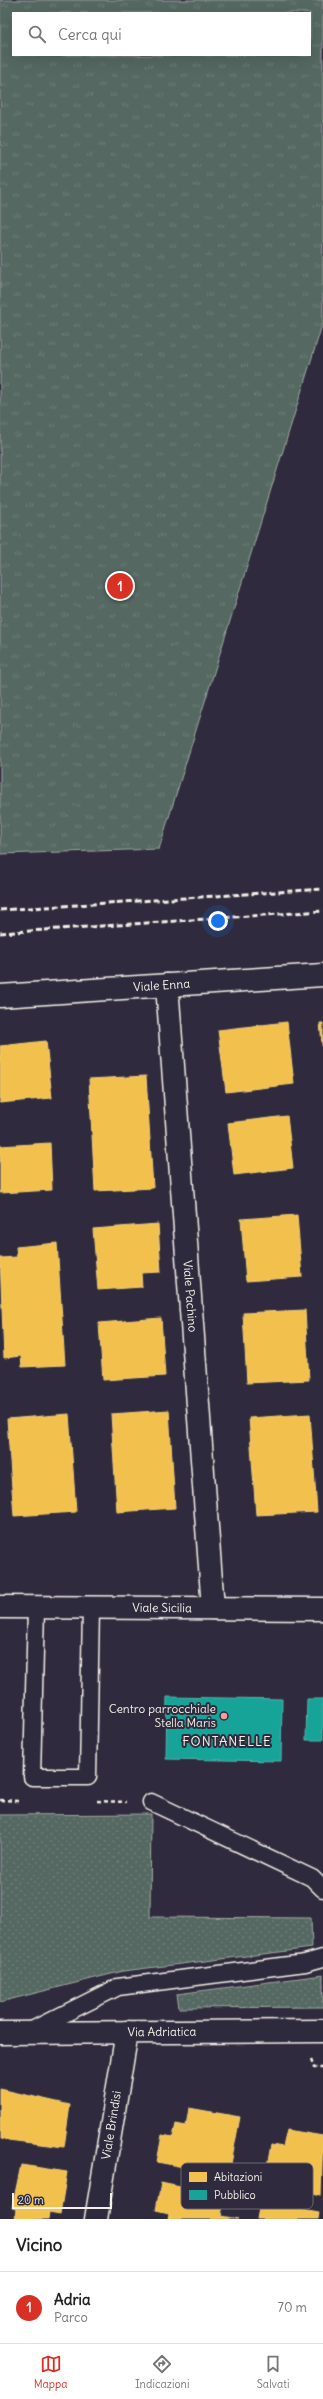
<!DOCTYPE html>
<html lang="it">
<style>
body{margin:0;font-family:Delius,sans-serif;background:#f2f2f2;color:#222}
.scale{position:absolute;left:12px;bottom:10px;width:100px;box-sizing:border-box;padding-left:4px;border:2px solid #f4f1e8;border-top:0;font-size:11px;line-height:14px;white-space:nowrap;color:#f4f1e8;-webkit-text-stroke:3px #2f2a3d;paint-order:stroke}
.you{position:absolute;left:218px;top:921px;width:14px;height:14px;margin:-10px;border:3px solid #fff;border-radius:50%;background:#1a73e8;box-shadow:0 0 0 6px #1a73e833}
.badge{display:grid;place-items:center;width:26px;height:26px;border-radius:50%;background:#d93025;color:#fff;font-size:13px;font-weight:700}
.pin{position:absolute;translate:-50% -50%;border:2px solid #fff;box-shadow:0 1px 4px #0006}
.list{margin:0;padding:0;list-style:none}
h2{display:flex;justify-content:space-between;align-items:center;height:52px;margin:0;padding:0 16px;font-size:17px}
h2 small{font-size:13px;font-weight:400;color:#767676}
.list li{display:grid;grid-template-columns:26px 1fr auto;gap:12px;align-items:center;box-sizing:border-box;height:72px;padding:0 16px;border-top:1px solid #e0e0e0}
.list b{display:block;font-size:15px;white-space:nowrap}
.list p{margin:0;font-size:13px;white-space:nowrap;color:#767676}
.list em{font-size:13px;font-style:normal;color:#767676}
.icon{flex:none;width:22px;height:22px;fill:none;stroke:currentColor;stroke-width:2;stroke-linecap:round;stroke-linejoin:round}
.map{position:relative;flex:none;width:323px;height:2219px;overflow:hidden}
.search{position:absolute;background:#fff;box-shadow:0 4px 16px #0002;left:12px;right:12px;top:12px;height:44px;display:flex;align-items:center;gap:10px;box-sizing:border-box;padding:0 14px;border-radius:0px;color:#767676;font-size:15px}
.sheet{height:124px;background:#fff}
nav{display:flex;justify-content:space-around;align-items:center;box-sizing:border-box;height:56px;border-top:1px solid #e0e0e0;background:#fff;font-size:11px;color:#767676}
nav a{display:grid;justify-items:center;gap:2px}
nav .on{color:#d93025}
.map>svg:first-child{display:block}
</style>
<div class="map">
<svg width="323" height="2219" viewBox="0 0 323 2219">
<defs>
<pattern id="grass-dots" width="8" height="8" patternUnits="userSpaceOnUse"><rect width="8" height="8" fill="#546862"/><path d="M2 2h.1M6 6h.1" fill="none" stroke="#6d7e78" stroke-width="1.8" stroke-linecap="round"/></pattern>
<pattern id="park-tufts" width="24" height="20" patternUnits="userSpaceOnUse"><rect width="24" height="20" fill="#546862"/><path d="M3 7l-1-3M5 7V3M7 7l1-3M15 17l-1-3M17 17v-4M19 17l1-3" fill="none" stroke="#6d7e78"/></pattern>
</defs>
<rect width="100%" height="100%" fill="#2f2a3d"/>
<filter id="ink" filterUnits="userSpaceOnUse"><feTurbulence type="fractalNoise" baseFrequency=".025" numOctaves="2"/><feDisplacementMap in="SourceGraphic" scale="8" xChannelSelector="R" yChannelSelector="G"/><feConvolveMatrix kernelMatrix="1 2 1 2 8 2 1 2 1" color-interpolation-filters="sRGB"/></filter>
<g filter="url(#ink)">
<!-- grass -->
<g fill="url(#grass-dots)" stroke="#a4aca5">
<path d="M151,1814L150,1917L311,1918L312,1948L123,1971L0,2002V1815Z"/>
<path d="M323,1975V2007L179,2008L177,1994Z"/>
</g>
<!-- park -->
<path fill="url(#park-tufts)" stroke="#a4aca5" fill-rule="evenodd" d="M0,0H323V322L159,849L0,854ZM13,13H310V55H13Z"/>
<!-- homes -->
<g fill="#f2c14e" stroke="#f3cf7c">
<path d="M287,1022L294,1084L226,1092L218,1030Z"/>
<path d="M320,1023H323V1054Z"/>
<path d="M46,1041L52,1098L0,1103V1046Z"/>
<path d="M146,1076L153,1188L95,1191L89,1079Z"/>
<path d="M287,1116L293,1168L234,1175L228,1123Z"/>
<path d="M50,1143L52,1190L0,1193V1146Z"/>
<path d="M297,1215L302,1277L246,1281L241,1219Z"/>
<path d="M158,1224L161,1272L141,1273L142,1287L98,1290L93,1229Z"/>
<path d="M57,1243L65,1365L22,1367L21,1356L4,1358L0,1258L17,1257L16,1247Z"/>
<path d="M305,1310L309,1380L247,1383L243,1313Z"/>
<path d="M161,1318L165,1376L103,1380L99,1323Z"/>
<path d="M169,1410L175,1508L117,1512L111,1414Z"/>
<path d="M69,1414L76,1512L14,1516L7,1419Z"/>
<path d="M310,1414L317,1512L256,1515L249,1418Z"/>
<path d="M0,2089L70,2105L64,2147L0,2139Z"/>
<path d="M189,2108L240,2117L221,2216L238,2219H168L169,2213L156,2210L161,2183L190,2189L194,2169L157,2162L162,2135L173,2137L176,2124L186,2126Z"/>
<path d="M287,2130L323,2136L321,2195L305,2191L302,2210L319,2213L318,2219H257L271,2145L283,2147Z"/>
<path d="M21,2165L67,2172L60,2214L49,2212L48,2219H15L16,2209L12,2208Z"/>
</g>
<!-- public -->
<g fill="#17a398" stroke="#59bab0">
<path d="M167,1697L282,1699L281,1761L166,1759Z"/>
<path d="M307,1699H323V1740H306Z"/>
</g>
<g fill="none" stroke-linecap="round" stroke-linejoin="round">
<defs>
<g id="service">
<path d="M36,1607L32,1777H88L91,1607"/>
<path d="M151,1802L312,1878L323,1889"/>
<path d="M30,2031L118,1987L305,1963L323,1958"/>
</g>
<g id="minor">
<path id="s1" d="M167,985L213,1608"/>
<path id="s2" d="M0,996L323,975"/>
<path id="s3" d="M0,1607L323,1609"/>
<path id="s4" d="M96,2219L127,2032"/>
</g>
<g id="primary">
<path id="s5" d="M0,2033L323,2031"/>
</g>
</defs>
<!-- service casing -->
<use href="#service" stroke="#f4f1e8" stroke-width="19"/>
<!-- minor casing -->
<use href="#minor" stroke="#f4f1e8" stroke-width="25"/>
<!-- primary casing -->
<use href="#primary" stroke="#f4f1e8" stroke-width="25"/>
<!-- path -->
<g stroke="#f4f1e8" stroke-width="2.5" stroke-dasharray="4 3" stroke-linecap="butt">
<path d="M0,1800L20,1801"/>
<path d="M97,1801L126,1802"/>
<path d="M311,2060L314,2068H323"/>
</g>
<!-- service -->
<use href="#service" stroke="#2f2a3d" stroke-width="16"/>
<!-- minor -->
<use href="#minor" stroke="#2f2a3d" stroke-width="22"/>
<!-- primary -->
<use href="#primary" stroke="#2f2a3d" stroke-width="22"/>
<!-- rail -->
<g stroke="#f4f1e8" stroke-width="3" stroke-dasharray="6 3" stroke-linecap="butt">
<path d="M0,910L323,889"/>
<path d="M0,933L323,911"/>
</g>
</g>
</g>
<!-- markers -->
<circle fill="#ff9aa2" stroke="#2f2a3d" stroke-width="1.5" cx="224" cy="1716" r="4"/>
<g text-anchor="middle" stroke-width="4" stroke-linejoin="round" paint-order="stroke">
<!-- street labels -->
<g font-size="12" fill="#f4f1e8" stroke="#2f2a3d">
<text dy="4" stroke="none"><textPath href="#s2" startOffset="162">Viale Enna</textPath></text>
<text dy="4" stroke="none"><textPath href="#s1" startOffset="312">Viale Pachino</textPath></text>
<text dy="4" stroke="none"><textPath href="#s3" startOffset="162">Viale Sicilia</textPath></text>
<text dy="4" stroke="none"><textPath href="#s5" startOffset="162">Via Adriatica</textPath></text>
<text dy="4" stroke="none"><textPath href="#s4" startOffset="95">Viale Brindisi</textPath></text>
</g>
<!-- poi labels -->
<g font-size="12" fill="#f4f1e8" stroke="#2f2a3d" text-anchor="end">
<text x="216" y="1713">Centro parrocchiale<tspan x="216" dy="14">Stella Maris</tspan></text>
</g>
<!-- neighbourhood labels -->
<g font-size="13" letter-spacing="1" fill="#f4f1e8" stroke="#2f2a3d">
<text x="227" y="1746">FONTANELLE</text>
</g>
</g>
<!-- legend -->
<rect x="181" y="2163" width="132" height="46" rx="6" fill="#2f2a3d" stroke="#6a6670" stroke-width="1"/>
<rect x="189" y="2172" width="18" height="10" fill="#f2c14e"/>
<rect x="189" y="2190" width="18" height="10" fill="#17a398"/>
<g font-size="11" fill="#f4f1e8">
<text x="214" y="2181">Abitazioni</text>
<text x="214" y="2199">Pubblico</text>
</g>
</svg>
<div class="scale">20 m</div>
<div class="you"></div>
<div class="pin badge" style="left:120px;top:586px">1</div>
<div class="search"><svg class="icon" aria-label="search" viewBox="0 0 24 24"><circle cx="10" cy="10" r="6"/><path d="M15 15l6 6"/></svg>Cerca qui</div>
</div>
<section class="sheet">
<h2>Vicino<small></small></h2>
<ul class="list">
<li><span class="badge">1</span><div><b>Adria</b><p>Parco</p></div><em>70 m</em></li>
</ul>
</section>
<nav>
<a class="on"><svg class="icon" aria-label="map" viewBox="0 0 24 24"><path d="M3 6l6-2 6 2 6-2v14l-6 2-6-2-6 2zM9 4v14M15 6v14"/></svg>Mappa</a>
<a><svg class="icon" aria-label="directions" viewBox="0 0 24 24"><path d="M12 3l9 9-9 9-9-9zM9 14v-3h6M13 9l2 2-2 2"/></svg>Indicazioni</a>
<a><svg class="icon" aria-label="saved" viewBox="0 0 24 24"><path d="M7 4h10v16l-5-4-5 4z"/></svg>Salvati</a>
</nav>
